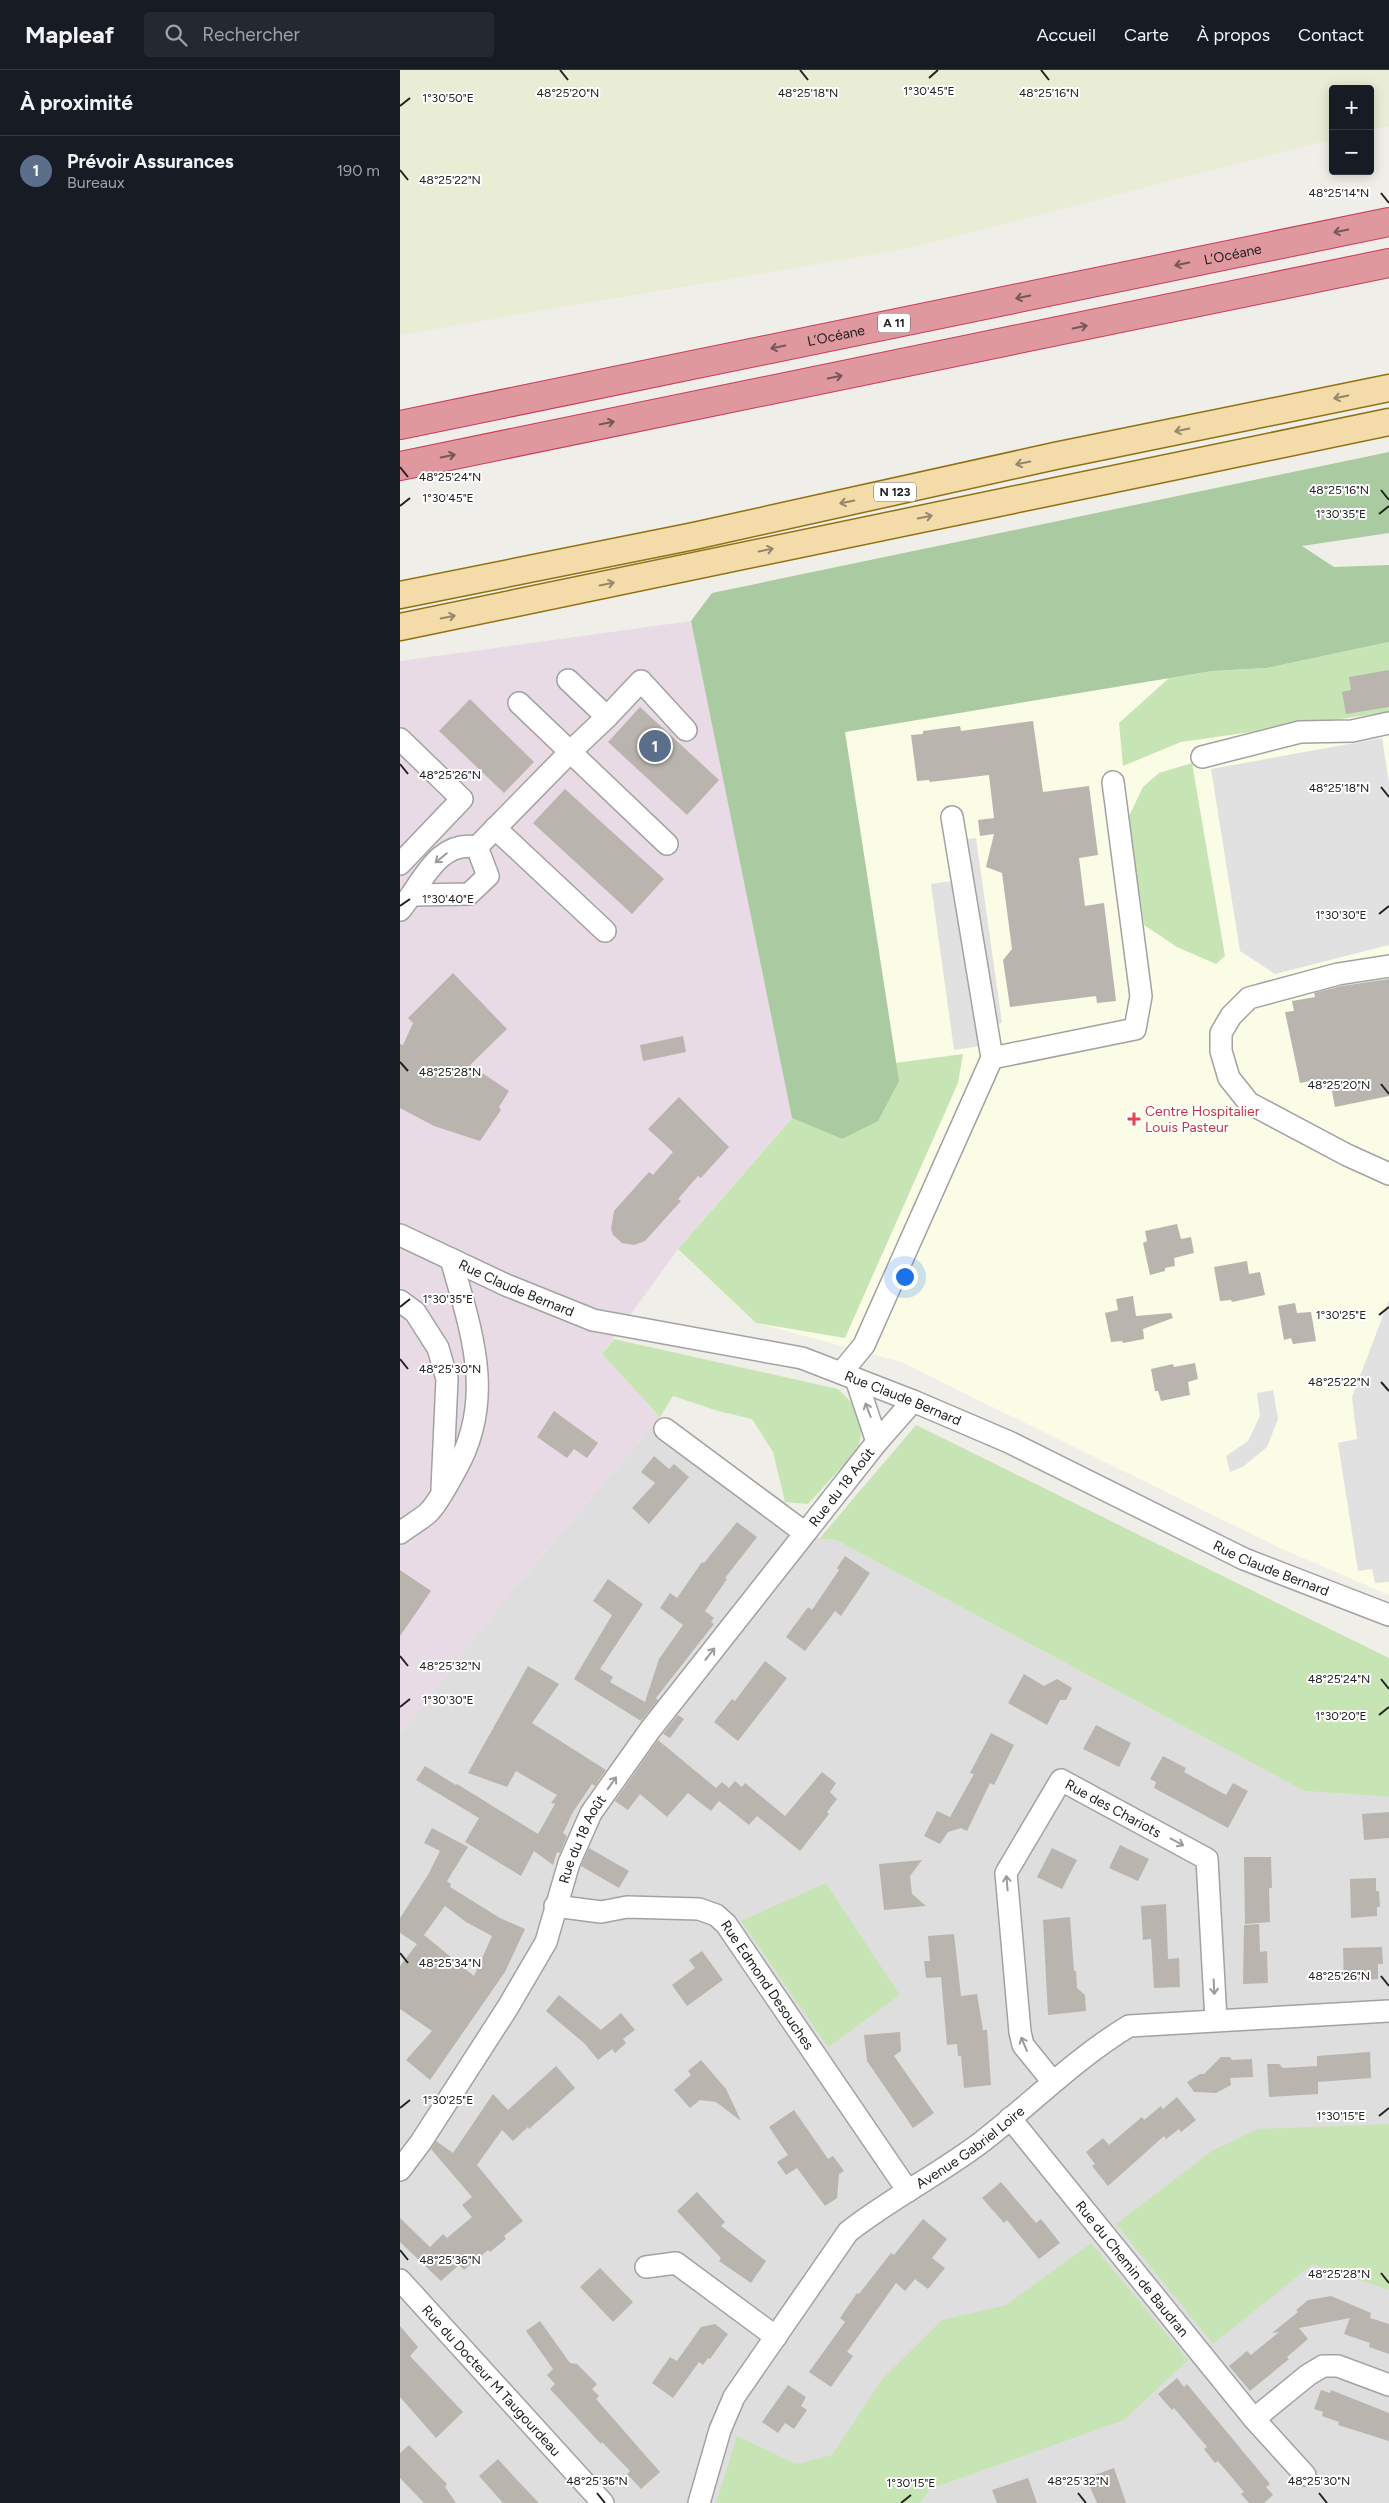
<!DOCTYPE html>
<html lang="fr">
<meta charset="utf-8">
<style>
body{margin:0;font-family:Figtree,sans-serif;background:#242831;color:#f1f3f6}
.controls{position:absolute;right:15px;top:15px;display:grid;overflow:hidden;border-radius:5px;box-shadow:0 2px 12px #0003}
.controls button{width:45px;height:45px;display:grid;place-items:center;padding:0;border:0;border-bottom:1px solid #363941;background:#171b24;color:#f1f3f6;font:25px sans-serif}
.you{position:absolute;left:504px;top:1206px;width:18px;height:18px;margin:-12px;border:4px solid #fff;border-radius:50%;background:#1a73e8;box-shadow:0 0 0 8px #1a73e833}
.badge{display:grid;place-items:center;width:32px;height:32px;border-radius:50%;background:#d93025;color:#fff;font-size:16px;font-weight:700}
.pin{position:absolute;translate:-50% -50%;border:2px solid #fff;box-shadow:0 1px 5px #0006}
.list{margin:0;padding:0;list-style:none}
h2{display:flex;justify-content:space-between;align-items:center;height:65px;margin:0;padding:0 20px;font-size:21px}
h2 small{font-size:16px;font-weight:400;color:#9ea1a6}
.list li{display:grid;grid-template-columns:32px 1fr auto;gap:15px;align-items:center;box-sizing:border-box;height:70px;padding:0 20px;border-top:1px solid #363941}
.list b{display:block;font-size:19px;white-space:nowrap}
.list p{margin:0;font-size:16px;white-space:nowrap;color:#9ea1a6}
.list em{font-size:16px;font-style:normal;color:#9ea1a6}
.icon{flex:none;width:28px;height:28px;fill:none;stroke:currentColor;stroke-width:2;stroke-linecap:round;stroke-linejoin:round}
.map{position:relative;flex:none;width:989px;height:2433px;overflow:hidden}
header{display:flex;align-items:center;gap:30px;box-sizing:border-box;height:70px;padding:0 25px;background:#171b24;border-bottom:1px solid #363941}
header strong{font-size:24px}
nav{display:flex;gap:28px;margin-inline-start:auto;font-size:18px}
.search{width:350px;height:45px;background:#242831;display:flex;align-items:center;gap:12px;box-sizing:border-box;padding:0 18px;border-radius:5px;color:#9ea1a6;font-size:19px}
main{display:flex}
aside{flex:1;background:#171b24}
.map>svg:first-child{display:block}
</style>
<header>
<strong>Mapleaf</strong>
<div class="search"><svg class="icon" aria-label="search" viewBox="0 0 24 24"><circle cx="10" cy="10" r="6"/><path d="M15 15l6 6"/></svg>Rechercher</div>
<nav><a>Accueil</a><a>Carte</a><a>À propos</a><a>Contact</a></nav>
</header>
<main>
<aside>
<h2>À proximité<small></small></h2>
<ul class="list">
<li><span class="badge" style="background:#5c6f8a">1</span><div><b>Prévoir Assurances</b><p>Bureaux</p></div><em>190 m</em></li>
</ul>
</aside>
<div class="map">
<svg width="989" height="2433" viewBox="0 0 989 2433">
<rect width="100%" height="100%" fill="#f0eee8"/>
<!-- residential -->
<path fill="#dfdede" d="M260,1347L385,1432L419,1469L436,1470L904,1721L989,1727V2433H0V1664L100,1535Z"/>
<!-- industrial -->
<path fill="#e9dbe5" d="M291,551L351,834L392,1048L278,1179L202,1284L260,1347L100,1535L0,1664V591Z"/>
<!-- education -->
<path fill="#fafce5" d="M989,572V1525L880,1478L501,1292L356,1253L278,1179L392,1048L442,1069L499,1011L445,662L812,601L867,598Z"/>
<!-- farmland -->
<path fill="#e9edd6" d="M0,0H989V56L970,60V19H933V69L511,178L0,265Z"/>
<!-- grass -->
<g fill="#c7e5b4">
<path d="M989,572V642L781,672L723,696L719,653L769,608L812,601L867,598Z"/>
<path d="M792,693L825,886L816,894L777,877L744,855L728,748L743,717L759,703Z"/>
<path d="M563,984L558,1013L445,1268L356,1253L278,1179L392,1048L442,1069L499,1011L495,993Z"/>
<path d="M214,1269L438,1319L459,1340L462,1360L458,1379L408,1434L385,1432L373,1382L352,1349L318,1341L273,1326L260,1347L202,1284Z"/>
<path d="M516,1355L989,1588V1727L904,1721L436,1470L419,1469Z"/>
<path d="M426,1813L500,1925L428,1977L341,1851Z"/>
<path d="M989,2054V2220L913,2194L813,2274L716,2154L813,2080L858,2059Z"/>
<path d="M691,2173L788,2290L724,2350L530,2419L520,2433H316L337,2366L396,2394L432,2385L483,2308L542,2250L606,2235Z"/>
</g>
<!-- forest -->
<path fill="#aacba1" d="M989,382V463L902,476L934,497L989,495V572L867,598L812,601L445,662L499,1011L478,1051L442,1069L392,1048L291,551L312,523Z"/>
<!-- parking -->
<g fill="#e1e1e1">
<path d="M982,668L989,713V875L875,904L840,881L811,699Z"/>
<path d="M576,768L602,953L579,956L581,976L554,980L531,814L566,809L561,770Z"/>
<path d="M989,1230V1512L975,1513L972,1499L958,1501L938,1373L957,1369L952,1327Z"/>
<path d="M873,1320L878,1349L867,1377L844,1396L830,1402L826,1386L848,1371L860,1346L857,1323Z"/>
</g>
<!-- building -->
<g fill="#bab4ae" fill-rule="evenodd">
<path d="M989,600V637L946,644L942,622L951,620L949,607Z"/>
<path d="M70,629L134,692L104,723L39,661Z"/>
<path d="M240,637L319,710L287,745L208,672Z"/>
<path d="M633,651L643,722L689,716L698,785L679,788L685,836L704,833L716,931L697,933L696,926L610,937L603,890L612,879L602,803L586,797L594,764L580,766L578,750L594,748L589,705L530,712L529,710L517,711L511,665L523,664V661L560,656L561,661Z"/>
<path d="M165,719L264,809L232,844L133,753Z"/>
<path d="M53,903L107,959L70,995L109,1021L99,1037L101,1040L80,1071L34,1056L0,1038V974L3,975L13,953L8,948Z"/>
<path d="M989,909V1026L935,1037L931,1016L922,1018L920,1009L900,1013L885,942L894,941L892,931L915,927L914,923L941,916Z"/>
<path d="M283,966L286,982L243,991L240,975Z"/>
<path d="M279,1027L329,1077L301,1108L298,1106L278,1129L281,1131L245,1171L234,1175L222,1173L213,1165L211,1159L214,1141L249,1102L253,1105L273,1082L248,1059Z"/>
<path d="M777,1154L781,1169L791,1167L794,1183L774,1188L775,1196L765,1198V1201L750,1205L743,1173L747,1171L745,1161Z"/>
<path d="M847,1191L849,1204L860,1202L865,1225L832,1232L831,1230L820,1231L814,1197Z"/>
<path d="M733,1226L736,1246L771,1243L773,1248L743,1259L744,1269L723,1273L722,1271L711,1272L705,1243L718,1240L716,1229Z"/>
<path d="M895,1233L897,1243L911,1242L916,1271L893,1274L891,1268L884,1270L878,1236Z"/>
<path d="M795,1293L798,1309L788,1312L790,1325L761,1331L758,1321H755L751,1299L773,1294L774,1297Z"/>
<path d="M154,1341L198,1373L187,1388L174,1379L167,1388L137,1367Z"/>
<path d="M254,1386L269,1399L274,1394L289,1407L249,1454L232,1438L255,1413L241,1402Z"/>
<path d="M337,1452L357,1467L325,1508L327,1509L305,1541L314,1548L311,1552L314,1554L256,1628L258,1630L241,1651L174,1609L212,1545L193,1531L208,1509L243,1534L200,1599L213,1607L210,1612L245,1632L259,1589L283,1555L260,1538L270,1523L277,1528L302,1492L304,1493Z"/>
<path d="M445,1486L470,1503L441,1546L435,1541L405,1581L386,1567L408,1537L412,1540L439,1500L437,1498Z"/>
<path d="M0,1500L31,1521L0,1566Z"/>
<path d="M365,1591L387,1608L338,1671L314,1652L332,1629L335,1631Z"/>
<path d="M128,1596L159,1614L132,1653L206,1700L195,1716L192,1714L173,1742L163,1763L167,1766L160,1783L157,1782L153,1795L134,1781L121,1806L65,1772L79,1748L16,1710L25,1696L56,1715L57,1714L138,1764L155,1734L151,1733L157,1725L116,1701L107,1717L68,1703Z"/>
<path d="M624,1604L644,1616L657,1609L672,1618L666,1630H660L647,1655L608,1633Z"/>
<path d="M278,1645L284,1649L270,1668L263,1664Z"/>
<path d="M696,1655L731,1673L719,1697L683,1679Z"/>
<path d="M591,1663L614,1675L594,1715L590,1713L567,1761L561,1758L548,1762L540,1774L524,1766L537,1741L550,1747L574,1704L570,1703Z"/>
<path d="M258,1670L316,1718L322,1712L329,1718L335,1711L342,1717L345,1713L385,1746L422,1702L436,1713L430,1722L437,1729L427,1742L429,1744L400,1781L357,1746L349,1755L319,1731L311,1741L288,1723L267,1747L240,1724L228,1740L215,1731Z"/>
<path d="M763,1686L786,1698L784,1702L826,1725L833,1713L848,1721L828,1758L754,1718L756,1712L750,1709Z"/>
<path d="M989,1742V1768L964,1770L962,1744Z"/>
<path d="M32,1758L68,1777L47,1811L51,1814L50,1817L100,1848L125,1859L105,1902L30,2010L6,1990L32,1961L0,1939V1896L17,1874L0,1863V1848L28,1805L40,1781L24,1773ZM45,1836L66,1852L92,1866L74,1906L24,1865Z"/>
<path d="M720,1775L749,1789L738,1811L709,1798Z"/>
<path d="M189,1778L229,1801L219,1818L181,1796Z"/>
<path d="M652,1778L677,1790L662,1819L637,1807Z"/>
<path d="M844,1787H871L872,1818H869L870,1852L845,1854Z"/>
<path d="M522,1790L510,1806L512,1824L526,1836L484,1840L479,1794Z"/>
<path d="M976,1808V1821H979L980,1837H977V1846L951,1848L950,1809Z"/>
<path d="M766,1834L768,1889L779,1888L780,1917L754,1918L751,1869L743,1870L741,1836Z"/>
<path d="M670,1847L674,1901H676L677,1918L685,1925L686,1941L648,1945L643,1850Z"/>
<path d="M859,1854L860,1882L867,1881L868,1913L843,1914L844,1855Z"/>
<path d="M554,1864L561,1926L577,1924L583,1960H587L591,2015L564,2018L561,1986H558L557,1974L547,1975L541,1907L526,1908L524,1891H530L528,1866Z"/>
<path d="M982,1877L983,1894H978V1909L944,1911L943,1878Z"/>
<path d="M302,1881L323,1910L287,1936L272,1915L295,1898L289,1890Z"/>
<path d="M159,1925L201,1960L221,1943L235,1960L223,1969L226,1973L215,1983L212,1979L198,1990L185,1974L146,1941Z"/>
<path d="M500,1962L501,1981L494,1986L534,2043L513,2058L467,1991L464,1965Z"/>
<path d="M970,1982L971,2008L918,2012V2024L869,2027L867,1994H879L883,1998L917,1996V1986Z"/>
<path d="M821,1987H830L832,1990L852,1989L853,2007L830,2008L831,2015L816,2023L794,2022L787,2012L800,2004H804Z"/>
<path d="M301,1990L326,2019L341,2051L316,2032L300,2030L290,2038L274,2020L291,2005L288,2001Z"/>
<path d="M156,1996L175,2018L129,2059L128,2057L113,2071L102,2060L77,2095L123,2151L104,2166L106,2169L90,2182L88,2180L64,2200L59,2195L41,2211L0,2172V2148L30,2177L43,2164L47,2168L72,2147L62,2135L72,2127L31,2079L36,2071L53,2083L93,2024L108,2040Z"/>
<path d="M777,2027L796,2050L781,2062L779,2059L766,2069L764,2066L708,2116L692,2096L695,2094L686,2082L703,2068L709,2075L742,2047L744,2050L761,2036L763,2039Z"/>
<path d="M394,2040L428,2089L433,2086L444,2101L439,2104L437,2128L425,2136L397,2098L386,2105L377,2092L388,2085L369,2057Z"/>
<path d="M601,2112L636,2153L641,2149L660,2173L639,2189L607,2150L604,2153L582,2128Z"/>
<path d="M297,2122L325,2152L321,2156L366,2191L351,2213L319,2191L321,2188L277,2141Z"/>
<path d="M523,2149L547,2169L532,2188L545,2198L528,2219L515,2209L505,2221L496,2213L447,2282L453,2286L431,2317L409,2302L445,2252L440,2248L457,2223L459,2224L491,2183L494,2185Z"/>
<path d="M200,2198L233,2232L213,2252L180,2217Z"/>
<path d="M931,2226L971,2243L970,2248L989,2254V2284L969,2277L970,2273L944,2264L950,2248L899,2258L908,2269L887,2287L889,2289L850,2321L829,2296L847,2281L851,2285L879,2262L872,2263L898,2242L896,2240L908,2230Z"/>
<path d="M140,2251L170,2293L177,2294L197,2314L192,2319L199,2326L196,2329L260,2402L241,2419L227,2404L230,2401L202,2372L201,2374L150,2319L155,2314L147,2305L153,2299L126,2261Z"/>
<path d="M315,2254L328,2264L310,2289L308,2288L303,2295L299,2292L273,2328L252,2313L270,2287L277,2291L301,2257Z"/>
<path d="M0,2256L18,2277L10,2286L63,2342L36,2368L0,2327Z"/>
<path d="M777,2308L784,2317L787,2314L870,2414L866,2417L873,2425L864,2433H849L841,2424L844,2422L818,2391L815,2393L804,2379L807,2377L774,2338L772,2340L758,2324Z"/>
<path d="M388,2315L406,2327L401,2336L407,2340L394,2359L385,2353L378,2363L362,2352Z"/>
<path d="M921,2320L930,2323L931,2320L989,2343V2371L938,2355L939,2352L922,2346L923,2342L914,2339Z"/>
<path d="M9,2375L47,2414L45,2417L56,2433H24L0,2408V2383Z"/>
<path d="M98,2389L117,2410L139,2433H103L79,2406Z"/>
<path d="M714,2398L726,2433H697L686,2408Z"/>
<path d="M628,2408L637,2433H597L592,2420Z"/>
</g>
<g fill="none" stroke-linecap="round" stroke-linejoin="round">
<defs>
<g id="minor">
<path d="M119,633L267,774"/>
<path d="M207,647L241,611L286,660"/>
<path d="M0,669L62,729L0,794"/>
<path d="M802,687L900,662L952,661L989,653"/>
<path d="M95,758L205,861"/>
<path d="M77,777L170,682L207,647L168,610"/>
<path d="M0,840C22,815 36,770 77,777L88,806L69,824L13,825"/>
<path d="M989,896L938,904L849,928L831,946L821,963V981L829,1008L849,1033L947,1085L989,1104"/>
<path d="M592,988L735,959L741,926L713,712"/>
<path id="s1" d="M0,1165L106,1215L193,1250L402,1288L513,1331L609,1372L844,1489L989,1545"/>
<path d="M0,1231L15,1242L38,1278L47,1309L42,1419"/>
<path d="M441,1303L464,1275L592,988L552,747"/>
<path d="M456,1309L477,1372"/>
<path d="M265,1359L405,1463"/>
<path d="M0,1463C9,1456 20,1450 28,1443C39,1432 47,1415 55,1401C96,1330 72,1263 51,1189"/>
<path id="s2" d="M155,1836L201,1842L227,1837L299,1839L316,1845L326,1854L508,2121"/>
<path id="s3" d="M653,2012L623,1975L620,1962L606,1803L661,1710L807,1789L816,1950"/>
<path id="s4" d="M610,2048L854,2349L908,2305L923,2296H938L989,2315"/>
<path id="s5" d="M0,2100L21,2072L108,1937L146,1872L169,1793L191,1743L250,1660L477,1372L513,1331"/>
<path d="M246,2197L276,2193L376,2267"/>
<path id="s6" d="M0,2210L203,2433"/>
<path d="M854,2349L905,2405"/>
<path id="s7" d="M299,2433L320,2360L334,2327L448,2162C491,2128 540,2104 583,2071C632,2033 676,1988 729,1956L989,1941"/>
</g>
<g id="major">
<path d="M0,525L294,466L655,386L989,318"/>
<path d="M0,557L989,352"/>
</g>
<g id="highway">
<path id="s8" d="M0,355L989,152"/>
<path d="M0,396L989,193"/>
</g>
</defs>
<!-- minor casing -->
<use href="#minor" stroke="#a2a2a2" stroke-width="24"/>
<!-- major casing -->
<use href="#major" stroke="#8f710f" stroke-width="29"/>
<!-- highway casing -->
<use href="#highway" stroke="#cb395c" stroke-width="30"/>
<!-- minor -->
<use href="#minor" stroke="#fff" stroke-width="21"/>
<!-- major -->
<use href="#major" stroke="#f3dbaa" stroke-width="26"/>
<!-- highway -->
<use href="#highway" stroke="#df989e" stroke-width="28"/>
</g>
<!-- one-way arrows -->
<defs><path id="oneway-shaft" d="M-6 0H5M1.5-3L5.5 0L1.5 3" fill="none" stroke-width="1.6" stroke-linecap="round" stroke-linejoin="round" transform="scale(1.25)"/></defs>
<g stroke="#765759">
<use href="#oneway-shaft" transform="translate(941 161) rotate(168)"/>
<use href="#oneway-shaft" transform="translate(782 194) rotate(168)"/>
<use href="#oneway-shaft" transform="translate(623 227) rotate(168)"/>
<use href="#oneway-shaft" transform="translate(680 257) rotate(-12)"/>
<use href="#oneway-shaft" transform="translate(378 277) rotate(168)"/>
<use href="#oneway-shaft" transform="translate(435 307) rotate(-12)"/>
<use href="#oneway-shaft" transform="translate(207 353) rotate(-12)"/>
<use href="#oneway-shaft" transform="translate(48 386) rotate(-12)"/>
</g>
<g stroke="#94876c">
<use href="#oneway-shaft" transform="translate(941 327) rotate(168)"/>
<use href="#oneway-shaft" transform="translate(782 360) rotate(168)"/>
<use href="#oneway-shaft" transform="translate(623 393) rotate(168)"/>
<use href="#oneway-shaft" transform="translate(447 432) rotate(168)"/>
<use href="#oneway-shaft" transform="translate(525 447) rotate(-12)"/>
<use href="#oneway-shaft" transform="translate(366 480) rotate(-12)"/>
<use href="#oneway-shaft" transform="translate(207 514) rotate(-12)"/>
<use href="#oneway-shaft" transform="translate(48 547) rotate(-12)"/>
</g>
<g stroke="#9b9b9b">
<use href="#oneway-shaft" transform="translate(41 788) rotate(141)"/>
<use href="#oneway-shaft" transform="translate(468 1340) rotate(-111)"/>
<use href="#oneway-shaft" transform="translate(310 1584) rotate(-52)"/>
<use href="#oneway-shaft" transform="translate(212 1713) rotate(-55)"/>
<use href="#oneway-shaft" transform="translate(777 1772) rotate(28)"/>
<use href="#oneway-shaft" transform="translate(607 1813) rotate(-95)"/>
<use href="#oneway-shaft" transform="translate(814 1917) rotate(87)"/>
<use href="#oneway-shaft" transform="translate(624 1974) rotate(-113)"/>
</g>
<!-- ticks -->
<path fill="none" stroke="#212121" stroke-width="2" d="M160,0L168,10M400,0L408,10M641,0L649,10M529,8L538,0M0,36L10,28M0,100L8,110M981,123L989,133M0,397L8,407M981,420L989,430M0,436L10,428M979,444L989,436M0,694L8,704M981,717L989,727M0,836L10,829M979,844L989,836M0,992L8,1001M981,1014L989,1024M0,1237L10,1229M979,1245L989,1237M0,1289L8,1299M981,1312L989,1321M0,1586L8,1596M981,1609L989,1619M0,1637L10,1629M979,1645L989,1637M0,1883L8,1893M981,1906L989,1916M0,2038L10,2030M979,2046L989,2038M0,2180L8,2190M981,2203L989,2213M197,2423L205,2433M678,2423L686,2433M919,2423L927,2433M501,2433L511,2425"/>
<!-- markers -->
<path fill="#e0444e" stroke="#fff" stroke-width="2" d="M731.5 1041.5h5v5h5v5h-5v5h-5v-5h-5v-5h5z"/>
<g text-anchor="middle" stroke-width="4" stroke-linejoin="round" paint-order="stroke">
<!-- shield labels -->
<g fill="#fff" stroke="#646464" stroke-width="1">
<rect x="478" y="243.5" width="32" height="19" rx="4"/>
<rect x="474" y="412.5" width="42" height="19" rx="4"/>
</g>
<g font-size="12" font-weight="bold" fill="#212121">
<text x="494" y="257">A 11</text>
<text x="495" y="426">N 123</text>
</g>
<!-- street labels -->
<g font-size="14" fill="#212121" stroke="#fff">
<text dy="5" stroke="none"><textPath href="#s8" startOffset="850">L’Océane</textPath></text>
<text dy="5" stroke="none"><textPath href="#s8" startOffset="445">L’Océane</textPath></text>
<text dy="5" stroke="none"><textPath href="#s1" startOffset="128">Rue Claude Bernard</textPath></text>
<text dy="5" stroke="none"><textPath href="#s1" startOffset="532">Rue Claude Bernard</textPath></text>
<text dy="5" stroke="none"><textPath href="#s5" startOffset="819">Rue du 18 Août</textPath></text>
<text dy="5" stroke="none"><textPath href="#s1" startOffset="938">Rue Claude Bernard</textPath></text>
<text dy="5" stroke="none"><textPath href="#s3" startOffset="388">Rue des Chariots</textPath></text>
<text dy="5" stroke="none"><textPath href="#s5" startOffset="380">Rue du 18 Août</textPath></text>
<text dy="5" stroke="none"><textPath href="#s2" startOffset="250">Rue Edmond Desouches</textPath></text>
<text dy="5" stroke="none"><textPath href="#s7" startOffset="461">Avenue Gabriel Loire</textPath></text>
<text dy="5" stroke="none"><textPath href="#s4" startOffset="194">Rue du Chemin de Baudran</textPath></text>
<text dy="5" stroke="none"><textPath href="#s6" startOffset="136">Rue du Docteur M Taugourdeau</textPath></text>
</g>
<!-- health labels -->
<g font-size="14" fill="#be3a42" stroke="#fff" text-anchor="start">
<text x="745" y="1046">Centre Hospitalier<tspan x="745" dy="16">Louis Pasteur</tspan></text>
</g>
</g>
<g font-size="12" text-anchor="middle" fill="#212121" stroke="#fff" stroke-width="4" stroke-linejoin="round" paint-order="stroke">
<text x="529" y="25">1°30'45"E</text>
<text x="408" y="27">48°25'18"N</text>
<text x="649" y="27">48°25'16"N</text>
<text x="168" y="27">48°25'20"N</text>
<text x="48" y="32">1°30'50"E</text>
<text x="50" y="114">48°25'22"N</text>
<text x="939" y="127">48°25'14"N</text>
<text x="50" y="411">48°25'24"N</text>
<text x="939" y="424">48°25'16"N</text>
<text x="48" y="432">1°30'45"E</text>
<text x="941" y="448">1°30'35"E</text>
<text x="50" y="709">48°25'26"N</text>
<text x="939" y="722">48°25'18"N</text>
<text x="48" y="833">1°30'40"E</text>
<text x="941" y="849">1°30'30"E</text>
<text x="50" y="1006">48°25'28"N</text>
<text x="939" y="1019">48°25'20"N</text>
<text x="48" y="1233">1°30'35"E</text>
<text x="941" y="1249">1°30'25"E</text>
<text x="50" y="1303">48°25'30"N</text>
<text x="939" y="1316">48°25'22"N</text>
<text x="50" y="1600">48°25'32"N</text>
<text x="939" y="1613">48°25'24"N</text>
<text x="48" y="1634">1°30'30"E</text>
<text x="941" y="1650">1°30'20"E</text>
<text x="50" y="1897">48°25'34"N</text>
<text x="939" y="1910">48°25'26"N</text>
<text x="48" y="2034">1°30'25"E</text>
<text x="941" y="2050">1°30'15"E</text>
<text x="50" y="2194">48°25'36"N</text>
<text x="939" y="2208">48°25'28"N</text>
<text x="197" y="2415">48°25'36"N</text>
<text x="678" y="2415">48°25'32"N</text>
<text x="919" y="2415">48°25'30"N</text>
<text x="511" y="2417">1°30'15"E</text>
</g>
</svg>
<div class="controls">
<button>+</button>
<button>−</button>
</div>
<div class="you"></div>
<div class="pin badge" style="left:255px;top:676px;background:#5c6f8a">1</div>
</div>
</main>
